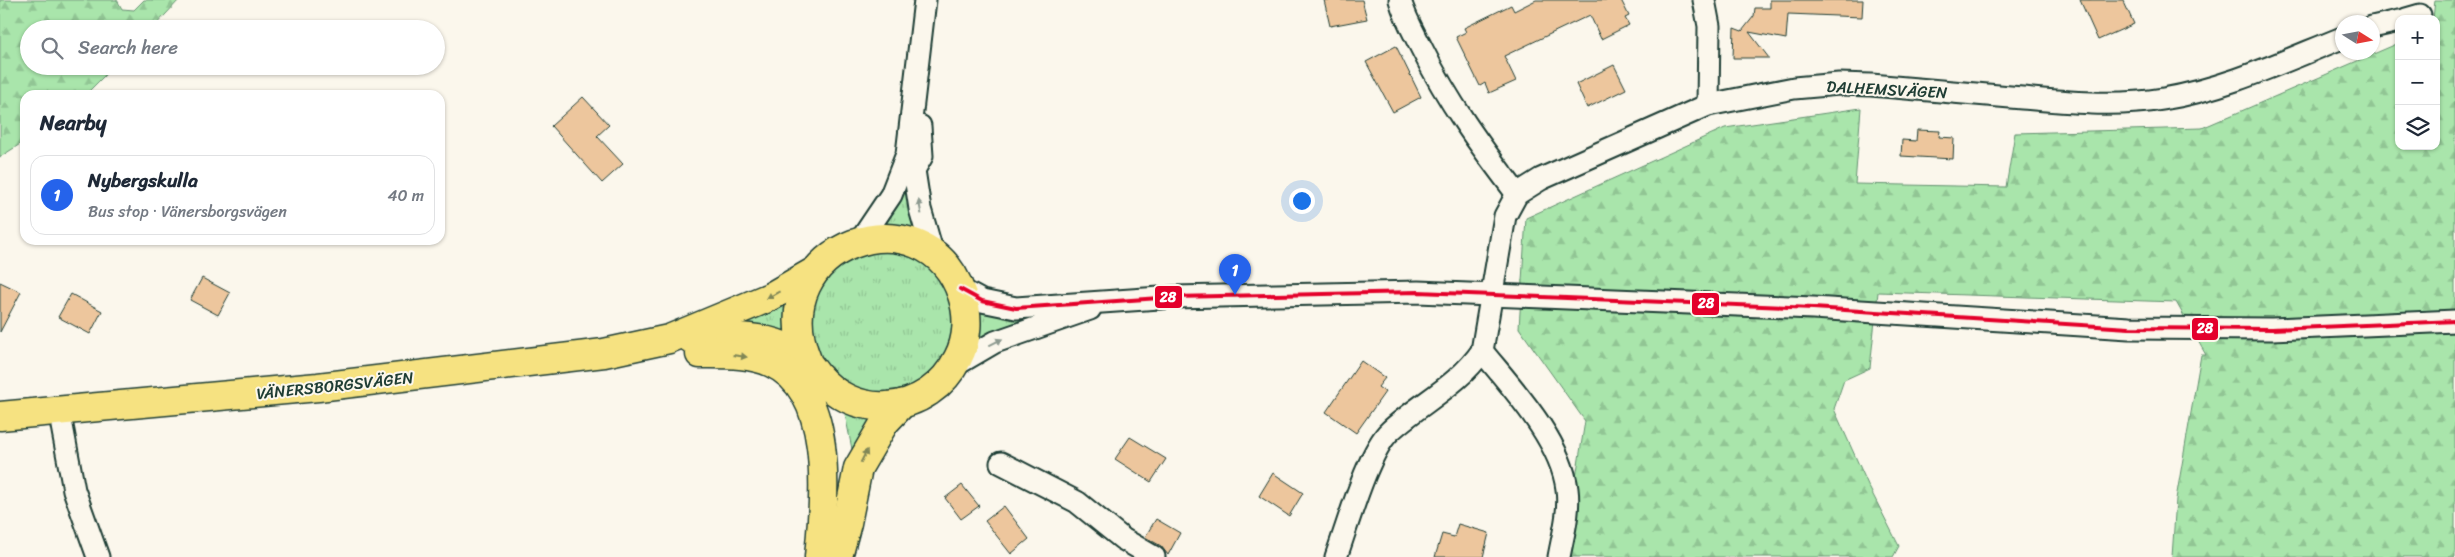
<!DOCTYPE html>
<meta charset="utf-8">
<style>
body{margin:0;font-family:Sriracha,sans-serif;background:#f2f2f3;color:#1f2937}
.controls{position:absolute;right:15px;top:15px;display:grid;overflow:hidden;border-radius:10px;box-shadow:0 1px 4px #0004}
.controls button{width:45px;height:45px;display:grid;place-items:center;padding:0;border:0;border-bottom:1px solid #e0e1e3;background:#fff;color:#1f2937;font:25px sans-serif}
.compass{position:absolute;left:2335px;top:15px;width:45px;height:45px;border-radius:50%;background:#fff;box-shadow:0 1px 4px #0004;rotate:101deg}
.you{position:absolute;left:1301px;top:200px;width:18px;height:18px;margin:-12px;border:4px solid #fff;border-radius:50%;background:#1a73e8;box-shadow:0 0 0 8px #1a73e833}
.badge{display:grid;place-items:center;width:32px;height:32px;border-radius:50%;background:#2563eb;color:#fff;font-size:16px;font-weight:700}
.pin{position:absolute;translate:-50% -41px;filter:drop-shadow(0 1px 2px #0008)}
.pin::after{content:'';position:absolute;top:26px;width:18px;height:15px;background:inherit;clip-path:polygon(0 0,100% 0,50% 100%)}
.list{margin:0;padding:0;list-style:none}
h2{display:flex;justify-content:space-between;align-items:center;height:65px;margin:0;padding:0 20px;font-size:21px}
h2 small{font-size:16px;font-weight:400;color:#747a83}
.list li{display:grid;grid-template-columns:32px 1fr auto;gap:15px;align-items:center;box-sizing:border-box;height:80px;margin:0 10px 10px;padding:0 10px;border:1px solid #e0e1e3;border-radius:15px}
.list b{display:block;font-size:19px;white-space:nowrap}
.list p{margin:0;font-size:16px;white-space:nowrap;color:#747a83}
.list em{font-size:16px;font-style:normal;color:#747a83}
.icon{flex:none;width:28px;height:28px;fill:none;stroke:currentColor;stroke-width:2;stroke-linecap:round;stroke-linejoin:round}
.map{position:relative;flex:none;width:2455px;height:557px;overflow:hidden}
.search{position:absolute;background:#fff;box-shadow:0 1px 4px #0004;left:20px;top:20px;width:425px;height:55px;display:flex;align-items:center;gap:12px;box-sizing:border-box;padding:0 18px;border-radius:28px;color:#747a83;font-size:19px}
.panel{position:absolute;background:#fff;box-shadow:0 1px 4px #0004;left:20px;top:90px;width:425px;height:155px;border-radius:15px}
.map>svg:first-child{display:block}
</style>
<div class="map">
<svg width="2455" height="557" viewBox="0 0 2455 557">
<defs>
<pattern id="grass-tufts" width="24" height="20" patternUnits="userSpaceOnUse" patternTransform="scale(1.25)"><rect width="24" height="20" fill="#a9e5ab"/><path d="M3 7l-1-3M5 7V3M7 7l1-3M15 17l-1-3M17 17v-4M19 17l1-3" fill="none" stroke="#91c594"/></pattern>
<pattern id="forest-firs" width="22" height="20" patternUnits="userSpaceOnUse" patternTransform="scale(1.25)"><rect width="22" height="20" fill="#a9e5ab"/><path d="M5 1l3.5 6h-7zM16 11l3.5 6h-7z" fill="#91c594"/></pattern>
</defs>
<rect width="100%" height="100%" fill="#fbf7ec"/>
<filter id="ink" filterUnits="userSpaceOnUse"><feTurbulence type="fractalNoise" baseFrequency=".02" numOctaves="2"/><feDisplacementMap in="SourceGraphic" scale="10" xChannelSelector="R" yChannelSelector="G"/><feConvolveMatrix kernelMatrix="1 2 1 2 8 2 1 2 1" color-interpolation-filters="sRGB"/></filter>
<g filter="url(#ink)">
<!-- grass -->
<g fill="url(#grass-tufts)" stroke="#649170">
<path d="M910,168L919,231L886,224L898,205Z"/>
<circle cx="882" cy="322" r="72"/>
<path d="M786,300L784,333L760,325H733Z"/>
<path d="M975,309L1031,316L972,344Z"/>
<path d="M844,409L875,415L865,429L853,454Z"/>
</g>
<!-- forest -->
<g fill="url(#forest-firs)" stroke="#649170">
<path d="M0,0H117L122,9L134,10L144,0H179L152,29H29V66H114L85,95H25V141L0,157Z"/>
<path d="M2435,0H2455V557H2172L2176,499L2201,355H2206L2176,302L1878,292L1870,368L1844,380L1834,409L1869,487L1899,546L1893,557H1556L1575,484L1585,421L1519,328L1526,218L1725,128L1861,108L1855,184L2006,187L2015,133L2202,128L2399,43V146H2436V19H2433Z"/>
</g>
<!-- building -->
<g fill="#edc69d" stroke="#1f3d34">
<path d="M1324,0H1362L1367,19L1330,26Z"/>
<path d="M1536,0H1621L1629,16L1625,18L1629,25L1601,39L1590,15L1504,56L1516,81L1489,93L1485,83L1480,86L1456,37L1466,32L1464,28L1511,5L1514,11Z"/>
<path d="M1770,0H1863L1862,17L1788,14L1786,39L1749,32L1769,58H1733L1734,28L1742,31L1754,16L1755,8H1770Z"/>
<path d="M2080,0H2123L2134,24L2098,40Z"/>
<path d="M1396,46L1421,97L1393,112L1366,62Z"/>
<path d="M1614,65L1626,89L1587,108L1576,84Z"/>
<path d="M583,97L609,125L597,136L623,164L602,183L551,126Z"/>
<path d="M1917,130L1940,131L1939,137L1954,138L1953,159L1901,156L1902,140L1916,141Z"/>
<path d="M202,278L230,293L218,315L190,300Z"/>
<path d="M0,282L21,292L0,332Z"/>
<path d="M71,294L102,311L90,334L58,317Z"/>
<path d="M1361,361L1385,378L1378,387L1385,392L1356,433L1326,412Z"/>
<path d="M1130,437L1166,459L1151,482L1115,459Z"/>
<path d="M1273,473L1303,493L1289,516L1259,496Z"/>
<path d="M962,485L979,506L961,519L945,498Z"/>
<path d="M1004,506L1029,539L1011,554L985,521Z"/>
<path d="M1156,519L1180,533L1168,555L1161,546L1145,537Z"/>
<path d="M1458,524L1489,533L1483,557H1435L1442,534L1454,537Z"/>
</g>
<g fill="none" stroke-linecap="round" stroke-linejoin="round">
<defs>
<g id="minor">
<path d="M1400,0C1405,18 1414,33 1422,49C1448,102 1481,147 1517,194"/>
<path d="M1704,0L1709,26L1708,105"/>
<path d="M2406,19L2420,15"/>
<path d="M2372,27L2399,21"/>
<path d="M920,126L922,156L914,170L920,209L933,254"/>
<path d="M860,241L891,195L907,154L925,0"/>
<path d="M960,289L982,301L1016,308L1174,297L1418,292L1813,308L2129,328L2272,329L2455,321"/>
<path d="M1482,351C1512,388 1561,440 1567,489C1570,511 1563,535 1559,557"/>
<path d="M954,366L995,342L1090,309"/>
<path d="M59,410L74,490L98,557"/>
<path d="M1001,463L1077,502L1123,539L1154,557"/>
<path d="M1336,557C1347,527 1368,451 1390,431C1419,404 1459,385 1482,351L1505,216L1517,194L1541,179L1708,105L1794,88L1839,84L1871,85C1921,89 1972,94 2022,98C2069,102 2116,107 2163,99C2225,89 2284,61 2342,38"/>
</g>
<g id="major">
<path d="M690,338C727,337 760,333 794,351C805,357 809,365 817,375C834,395 859,408 887,406C918,404 944,386 958,358C968,339 969,316 962,295C926,188 760,244 807,360"/>
<path d="M700,354C724,354 751,353 772,363C836,392 824,500 819,557"/>
<path d="M0,416L318,387L604,353L669,339L770,297L815,271"/>
<path d="M839,553L847,523L858,468L885,422L902,404"/>
</g>
</defs>
<!-- minor casing -->
<use href="#minor" stroke="#1f3d34" stroke-width="25"/>
<!-- major casing -->
<use href="#major" stroke="#1f3d34" stroke-width="31"/>
<!-- minor -->
<use href="#minor" stroke="#fbf7ec" stroke-width="21"/>
<!-- major -->
<use href="#major" stroke="#f6e281" stroke-width="28"/>
<defs>
<path id="bus-1" d="M960,289L982,301L1016,308L1174,297L1418,292L1813,308L2129,328L2272,329L2455,321"/>
</defs>
<!-- bus-1 casing -->
<use href="#bus-1" stroke="#fbf7ec" stroke-width="8"/>
<!-- bus-1 -->
<use href="#bus-1" stroke="#e4002b" stroke-width="4"/>
</g>
<!-- one-way arrows -->
<defs><path id="oneway-solid" d="M-6-.8H1V-3.2L6.5 0L1 3.2V.8H-6Z" transform="scale(1.25)"/></defs>
<g fill="#8d9a90">
<use href="#oneway-solid" transform="translate(920 207) rotate(-101)"/>
<use href="#oneway-solid" transform="translate(996 342) rotate(-26)"/>
</g>
<g fill="#808757">
<use href="#oneway-solid" transform="translate(773 295) rotate(151)"/>
<use href="#oneway-solid" transform="translate(740 356) rotate(8)"/>
<use href="#oneway-solid" transform="translate(864 456) rotate(-63)"/>
</g>
</g>
<g text-anchor="middle" stroke-width="4" stroke-linejoin="round" paint-order="stroke">
<!-- street labels -->
<g font-size="16" fill="#1f3d34" stroke="#fbf7ec">
<text transform="translate(1887 89) rotate(3)" y="6">DALHEMSVÄGEN</text>
<text transform="translate(335 385) rotate(-6)" y="6">VÄNERSBORGSVÄGEN</text>
</g>
</g>
<g stroke="#fbf7ec" stroke-width="2">
<rect x="1154" y="285" width="29" height="24" rx="5" fill="#e4002b"/>
<rect x="1691" y="292" width="29" height="24" rx="5" fill="#e4002b"/>
<rect x="2191" y="317" width="28" height="24" rx="5" fill="#e4002b"/>
</g>
<g font-size="14" text-anchor="middle" font-weight="bold" fill="#fff">
<text x="1168" y="302">28</text>
<text x="1706" y="308">28</text>
<text x="2205" y="333">28</text>
</g>
</svg>
<div class="controls">
<button>+</button>
<button>−</button>
<button><svg class="icon" aria-label="layers" viewBox="0 0 24 24"><path d="M12 4l9 5-9 5-9-5zM3 14l9 5 9-5"/></svg></button>
</div>
<svg class="compass" viewBox="-18 -18 36 36"><path d="M0-13l5 13h-10z" fill="#e53935"/><path d="M0 13l5-13h-10z" fill="#747a83"/></svg>
<div class="you"></div>
<div class="pin badge" style="left:1235px;top:295px">1</div>
<div class="search"><svg class="icon" aria-label="search" viewBox="0 0 24 24"><circle cx="10" cy="10" r="6"/><path d="M15 15l6 6"/></svg>Search here</div>
<section class="panel">
<h2>Nearby<small></small></h2>
<ul class="list">
<li><span class="badge">1</span><div><b>Nybergskulla</b><p>Bus stop · Vänersborgsvägen</p></div><em>40 m</em></li>
</ul>
</section>
</div>
